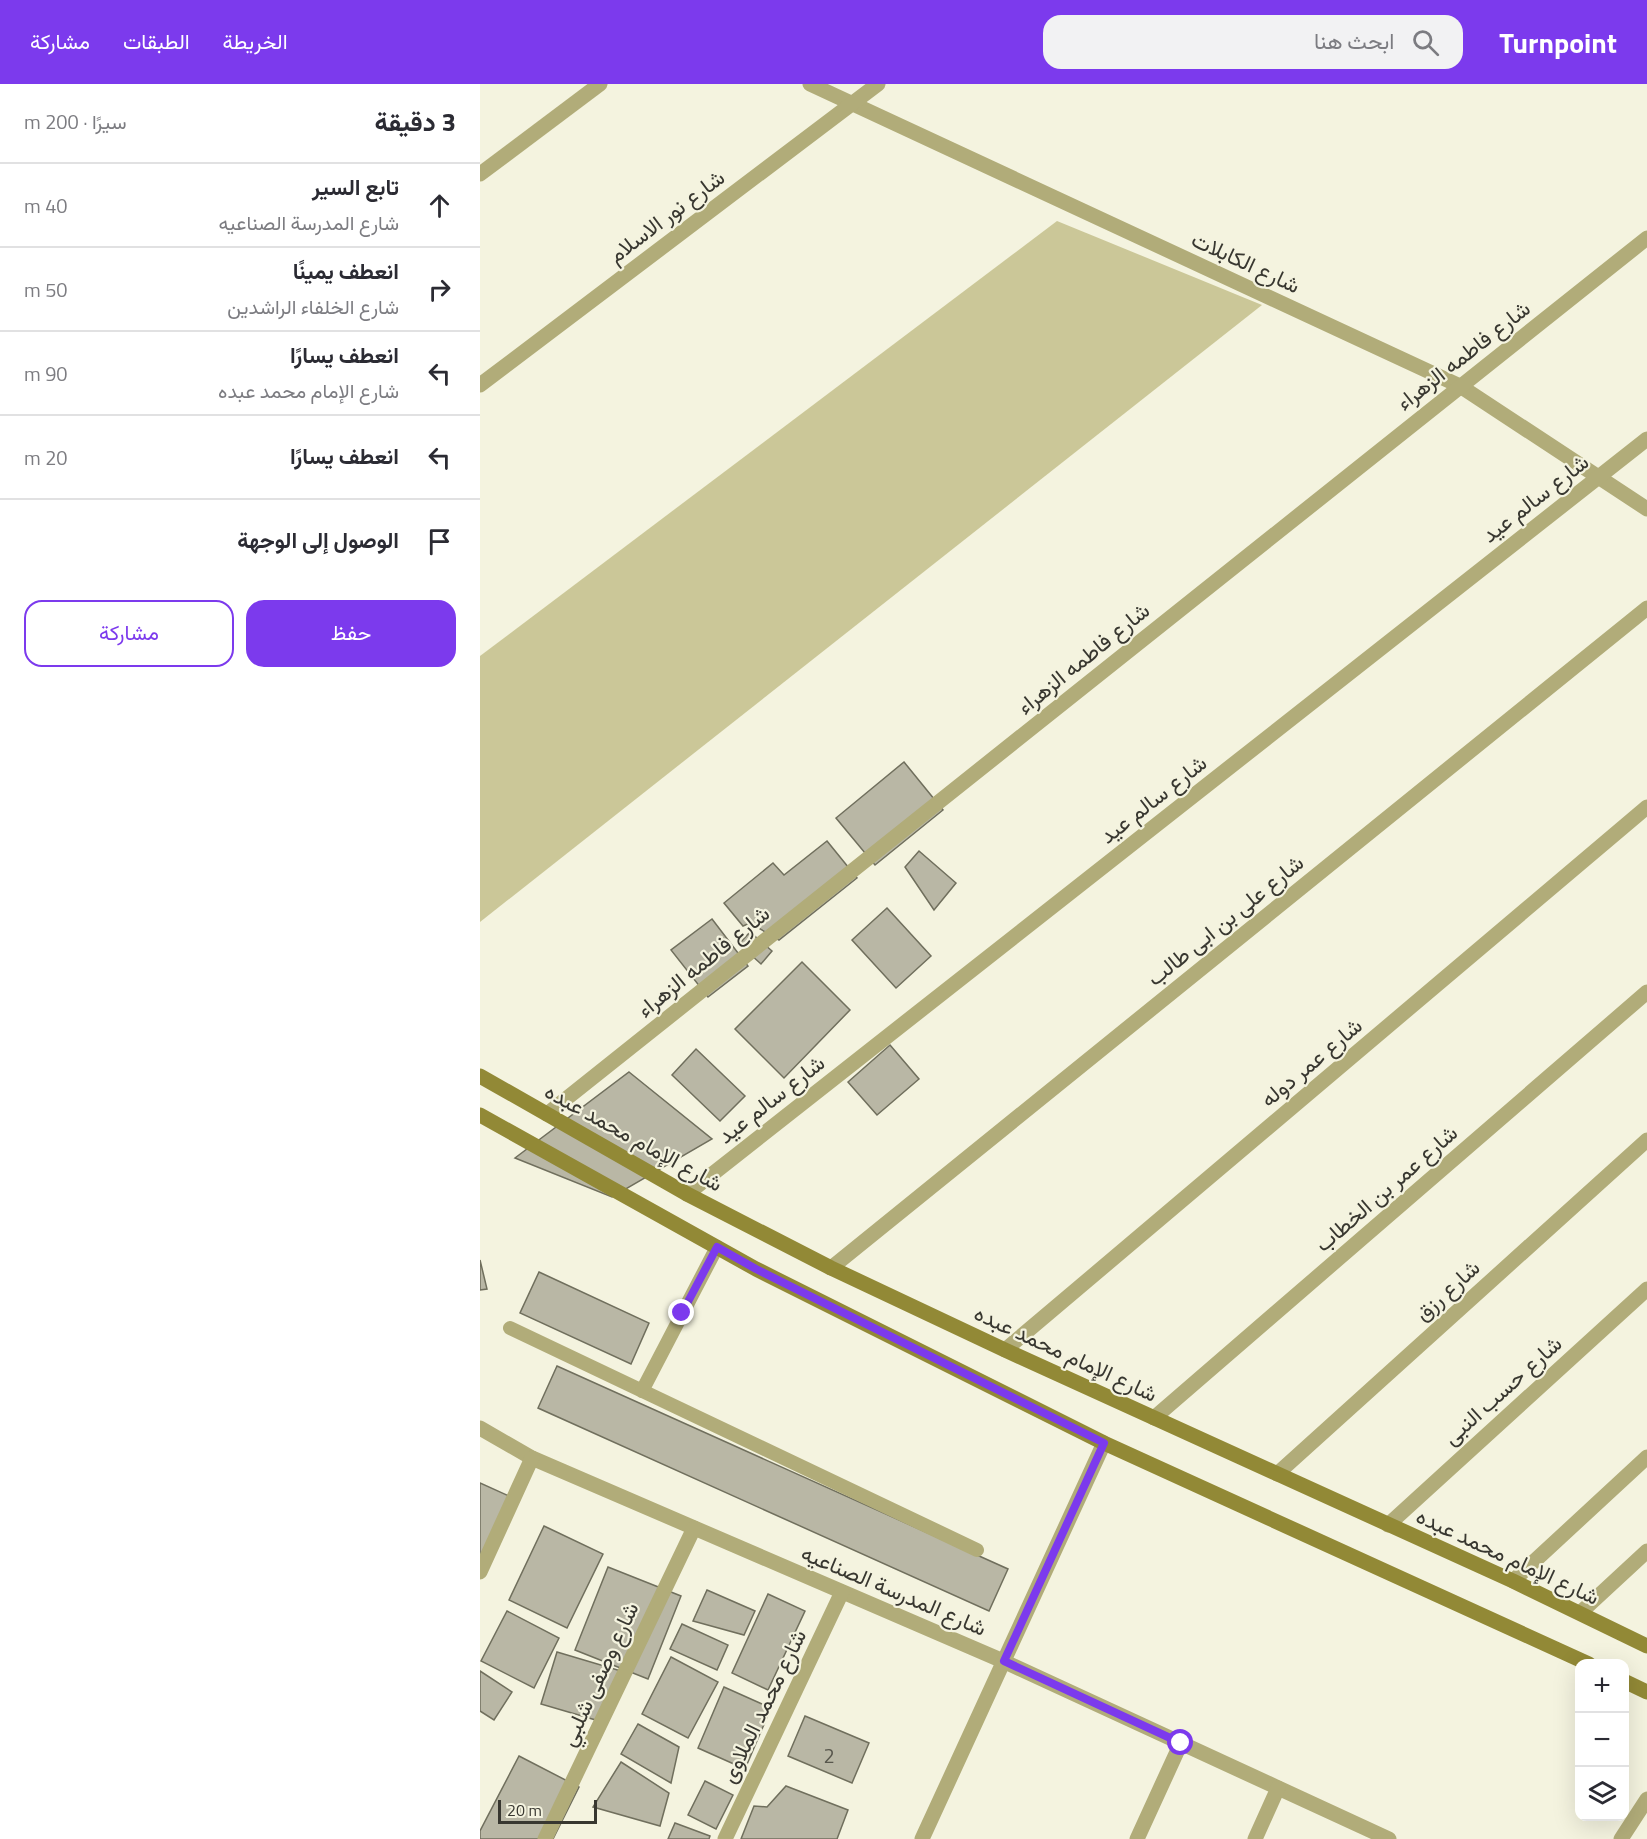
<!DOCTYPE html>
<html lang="ar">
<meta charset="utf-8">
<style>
body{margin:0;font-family:"Titillium Web",Vazirmatn,sans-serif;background:#f2f2f3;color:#2b2b33;direction:rtl}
.controls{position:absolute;right:18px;bottom:18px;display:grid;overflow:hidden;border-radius:12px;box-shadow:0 6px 24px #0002}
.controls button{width:54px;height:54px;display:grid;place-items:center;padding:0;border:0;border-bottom:2px solid #e1e1e2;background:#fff;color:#2b2b33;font:30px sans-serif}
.scale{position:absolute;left:18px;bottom:15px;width:99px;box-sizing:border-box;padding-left:6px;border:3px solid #383730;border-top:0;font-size:16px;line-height:21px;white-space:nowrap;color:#383730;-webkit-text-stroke:4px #f4f3df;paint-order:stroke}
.stop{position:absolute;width:18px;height:18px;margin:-14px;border:4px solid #7c3aed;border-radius:50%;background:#fff}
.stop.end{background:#7c3aed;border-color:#fff;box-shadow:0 2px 6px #0008}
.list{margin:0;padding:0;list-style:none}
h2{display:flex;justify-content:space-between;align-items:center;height:78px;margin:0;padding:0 24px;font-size:26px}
h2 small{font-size:20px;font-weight:400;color:#7c7c81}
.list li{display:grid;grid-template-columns:39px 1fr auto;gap:18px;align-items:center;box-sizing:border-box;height:84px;padding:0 24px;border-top:2px solid #e1e1e2}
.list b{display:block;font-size:22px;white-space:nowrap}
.list p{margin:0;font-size:20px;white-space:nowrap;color:#7c7c81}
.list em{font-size:20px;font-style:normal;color:#7c7c81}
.actions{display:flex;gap:12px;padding:18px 24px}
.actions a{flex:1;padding:14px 0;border:2px solid #7c3aed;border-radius:18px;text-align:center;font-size:21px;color:#7c3aed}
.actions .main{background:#7c3aed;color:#fff}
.icon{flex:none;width:33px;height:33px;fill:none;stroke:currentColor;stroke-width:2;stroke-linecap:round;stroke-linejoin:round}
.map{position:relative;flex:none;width:1167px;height:1755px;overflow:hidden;direction:ltr}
header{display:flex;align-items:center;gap:36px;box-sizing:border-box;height:84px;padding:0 30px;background:#7c3aed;color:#fff}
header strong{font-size:28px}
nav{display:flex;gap:33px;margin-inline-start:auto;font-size:21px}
.search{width:420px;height:54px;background:#f2f2f3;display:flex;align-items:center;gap:15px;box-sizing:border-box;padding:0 21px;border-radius:18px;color:#7c7c81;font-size:22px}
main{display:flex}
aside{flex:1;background:#fff}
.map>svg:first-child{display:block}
</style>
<header>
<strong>Turnpoint</strong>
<div class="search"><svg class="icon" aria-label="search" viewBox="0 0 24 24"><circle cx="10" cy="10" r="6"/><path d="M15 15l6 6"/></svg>ابحث هنا</div>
<nav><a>الخريطة</a><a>الطبقات</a><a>مشاركة</a></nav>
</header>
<main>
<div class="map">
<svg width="1167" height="1755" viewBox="0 0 1167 1755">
<rect width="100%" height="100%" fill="#f4f3df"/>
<!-- green -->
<path fill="#cbc798" d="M577,137L782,221L0,838V572Z"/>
<!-- building -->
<g fill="#b9b7a5" stroke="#706f5d" stroke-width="1.5">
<path d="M424,678L463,726L395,781L356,734Z"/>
<path d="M347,757L377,794L299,856L270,839L263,842L244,819L293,779L304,791Z"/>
<path d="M439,767L476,799L454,826L425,783Z"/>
<path d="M407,824L451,872L416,904L372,856Z"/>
<path d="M232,835L268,882L228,913L191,866Z"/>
<path d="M270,848L292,867L281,880L259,860Z"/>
<path d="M322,878L370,926L304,994L255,945Z"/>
<path d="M410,961L439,995L397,1031L368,998Z"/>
<path d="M216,965L265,1012L240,1037L192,991Z"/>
<path d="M149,988L232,1055L132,1113L35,1074Z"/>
<path d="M0,1176L7,1205L0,1206Z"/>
<path d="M59,1188L169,1239L151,1280L40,1229Z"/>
<path d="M77,1282L528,1485L509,1527L58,1324Z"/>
<path d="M0,1399L31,1413L0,1476Z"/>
<path d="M64,1442L123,1470L87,1544L29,1516Z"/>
<path d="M128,1483L201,1512L168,1595L95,1566Z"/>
<path d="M227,1506L275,1527L264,1551L213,1537Z"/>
<path d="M288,1510L325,1527L288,1606L252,1589Z"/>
<path d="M27,1527L79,1554L54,1604L1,1577Z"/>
<path d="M202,1540L248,1561L237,1586L190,1565Z"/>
<path d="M77,1568L141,1587L126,1639L61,1620Z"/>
<path d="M191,1573L238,1598L208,1654L162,1630Z"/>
<path d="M0,1587L32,1608L14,1636L0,1627Z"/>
<path d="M244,1603L291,1624L265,1685L218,1664Z"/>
<path d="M325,1632L389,1659L372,1699L308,1672Z"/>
<path d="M158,1640L199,1663L191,1699L141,1670Z"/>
<path d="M39,1672L99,1703L73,1755H0V1747Z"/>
<path d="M141,1678L189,1709L180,1742L113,1723Z"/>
<path d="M225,1697L253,1711L236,1745L208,1731Z"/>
<path d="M306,1702L368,1726L357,1755H261L274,1722L287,1723Z"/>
<path d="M195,1739L230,1752L229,1755H188Z"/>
</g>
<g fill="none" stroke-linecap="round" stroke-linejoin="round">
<!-- lane -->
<g stroke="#b1ac79" stroke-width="14">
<path d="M30,1244L497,1466"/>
<path d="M162,1307L237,1163"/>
</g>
<!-- street -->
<g stroke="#b1ac79" stroke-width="15">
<path d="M330,0L980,302L1167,425"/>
<path d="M0,90L120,0"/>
<path d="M0,301L398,0"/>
<path d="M67,1030L1167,154"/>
<path d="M207,1110L1167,355"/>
<path d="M351,1184L1167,524"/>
<path d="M525,1266L1167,723"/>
<path d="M674,1334L1167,908"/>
<path d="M0,1344L52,1374L523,1577L909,1755"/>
<path d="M797,1390L1167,1056"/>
<path d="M908,1441L1167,1205"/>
<path d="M0,1488L52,1374"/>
<path d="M1033,1497L1167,1373"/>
<path d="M1100,1529L1167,1467"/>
<path d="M65,1755L214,1444"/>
<path d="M245,1755L362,1508"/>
<path d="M442,1755L624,1359"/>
<path d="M657,1755L701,1659"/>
<path d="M775,1755L798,1704"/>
<path d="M1141,1755L1167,1715"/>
</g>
<!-- secondary -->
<g stroke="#928936" stroke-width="15">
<path d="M0,992L207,1110L351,1184L525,1266L1033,1497L1167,1562"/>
<path d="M0,1031L276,1185L624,1359L1109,1580"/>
<path d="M1144,1597L1167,1608"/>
</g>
</g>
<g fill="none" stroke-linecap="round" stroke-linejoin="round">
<!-- route -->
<path stroke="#7c3aed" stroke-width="8" d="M202,1229L237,1163L276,1185L624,1359L524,1577L701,1659"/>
</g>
<g text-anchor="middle" stroke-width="4.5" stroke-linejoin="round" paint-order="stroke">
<!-- number labels -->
<g font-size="20" fill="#58574d">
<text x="349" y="1679">2</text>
</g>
<!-- street labels -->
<g font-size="22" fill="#383730" stroke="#f4f3df">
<text transform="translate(186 132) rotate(-37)" y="8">شارع نور الاسلام</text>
<text transform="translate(766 178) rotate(25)" y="8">شارع الكابلات</text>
<text transform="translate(983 271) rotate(-38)" y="8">شارع فاطمه الزهراء</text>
<text transform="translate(1055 414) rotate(-38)" y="8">شارع سالم عيد</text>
<text transform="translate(603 574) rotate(-39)" y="8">شارع فاطمه الزهراء</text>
<text transform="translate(673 715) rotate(-38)" y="8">شارع سالم عيد</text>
<text transform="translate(745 836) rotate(-39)" y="8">شارع على بن ابى طالب</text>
<text transform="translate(223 877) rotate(-39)" y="8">شارع فاطمه الزهراء</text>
<text transform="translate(831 978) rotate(-40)" y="8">شارع عمر دوله</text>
<text transform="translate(291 1015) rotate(-38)" y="8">شارع سالم عيد</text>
<text transform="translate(154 1053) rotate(29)" y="8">شارع الإمام محمد عبده</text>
<text transform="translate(906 1104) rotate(-41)" y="8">شارع عمر بن الخطاب</text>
<text transform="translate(967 1206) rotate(-42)" y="8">شارع رزق</text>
<text transform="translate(586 1269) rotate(25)" y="8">شارع الإمام محمد عبده</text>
<text transform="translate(1022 1306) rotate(-42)" y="8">شارع حسب النبى</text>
<text transform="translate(1028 1472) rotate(25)" y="8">شارع الإمام محمد عبده</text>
<text transform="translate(414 1506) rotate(23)" y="8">شارع المدرسة الصناعيه</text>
<text transform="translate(119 1590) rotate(-65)" y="8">شارع وصفى شلبي</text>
<text transform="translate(283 1622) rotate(-64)" y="8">شارع محمد الملاوى</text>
</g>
</g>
</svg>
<div class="controls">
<button>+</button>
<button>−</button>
<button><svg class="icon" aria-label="layers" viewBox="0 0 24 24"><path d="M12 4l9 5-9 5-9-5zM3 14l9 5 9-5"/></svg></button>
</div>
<div class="scale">20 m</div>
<div class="stop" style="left:701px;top:1659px"></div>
<div class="stop end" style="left:202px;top:1229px"></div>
</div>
<aside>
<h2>3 دقيقة<small>سيرًا · 200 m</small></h2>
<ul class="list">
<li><svg class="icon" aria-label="ahead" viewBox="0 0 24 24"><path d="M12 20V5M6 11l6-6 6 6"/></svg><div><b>تابع السير</b><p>شارع المدرسة الصناعيه</p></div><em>40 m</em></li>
<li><svg class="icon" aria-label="right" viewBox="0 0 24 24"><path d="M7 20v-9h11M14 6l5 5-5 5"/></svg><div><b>انعطف يمينًا</b><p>شارع الخلفاء الراشدين</p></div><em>50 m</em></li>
<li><svg class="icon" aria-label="left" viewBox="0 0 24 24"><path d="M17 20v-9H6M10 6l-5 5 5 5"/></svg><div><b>انعطف يسارًا</b><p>شارع الإمام محمد عبده</p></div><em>90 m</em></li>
<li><svg class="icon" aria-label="left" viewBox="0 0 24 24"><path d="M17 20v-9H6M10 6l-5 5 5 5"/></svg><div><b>انعطف يسارًا</b></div><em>20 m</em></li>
<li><svg class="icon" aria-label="arrive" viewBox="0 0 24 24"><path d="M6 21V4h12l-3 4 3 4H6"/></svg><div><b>الوصول إلى الوجهة</b></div></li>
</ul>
<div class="actions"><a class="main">حفظ</a><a>مشاركة</a></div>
</aside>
</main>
